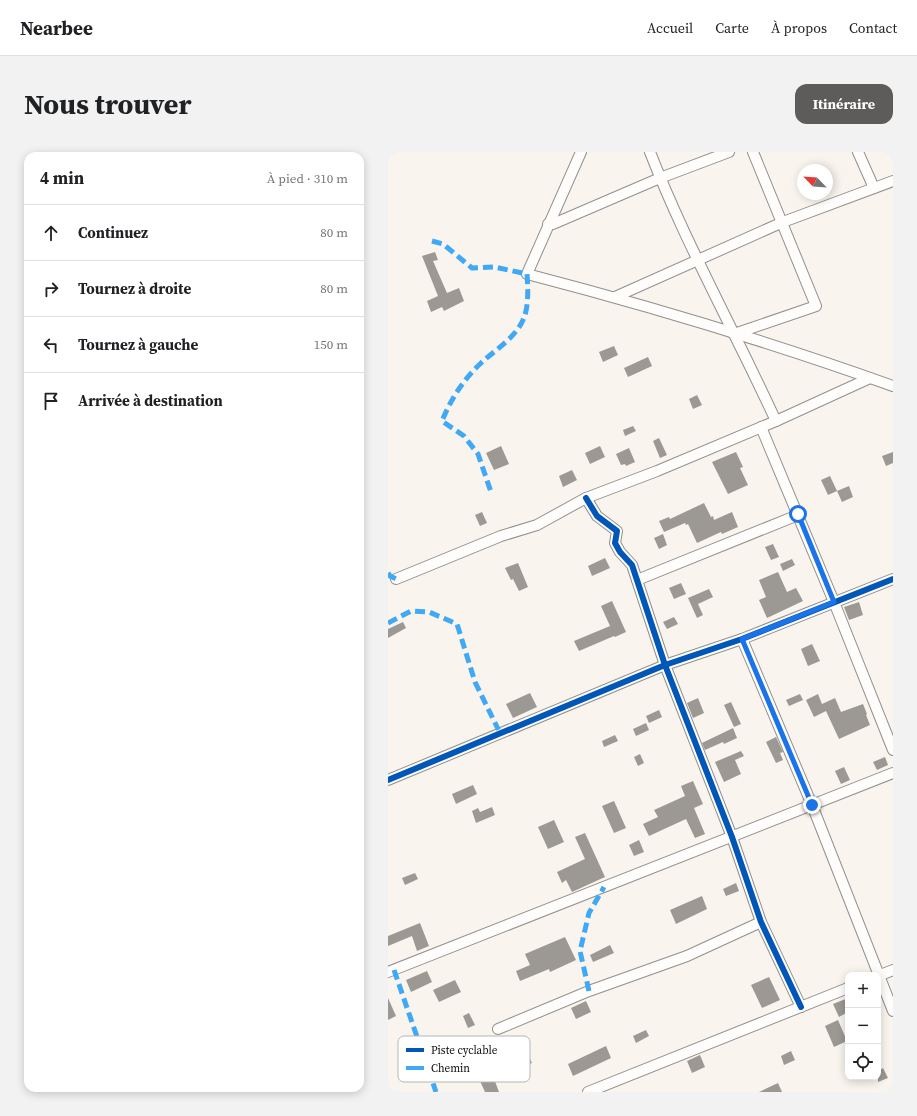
<!DOCTYPE html>
<html lang="fr">
<meta charset="utf-8">
<style>
body{margin:0;font-family:"Source Serif 4",serif;background:#f2f2f2;color:#202124}
.controls{position:absolute;right:12px;bottom:12px;display:grid;overflow:hidden;border-radius:8px;box-shadow:0 2px 10px #0003}
.controls button{width:36px;height:36px;display:grid;place-items:center;padding:0;border:0;border-bottom:1px solid #e0e0e0;background:#fff;color:#202124;font:20px sans-serif}
.compass{position:absolute;left:409px;top:12px;width:36px;height:36px;border-radius:50%;background:#fff;box-shadow:0 2px 10px #0003;rotate:295deg}
.stop{position:absolute;width:12px;height:12px;margin:-9px;border:3px solid #1a73e8;border-radius:50%;background:#fff}
.stop.end{background:#1a73e8;border-color:#fff;box-shadow:0 1px 4px #0008}
.list{margin:0;padding:0;list-style:none}
h2{display:flex;justify-content:space-between;align-items:center;height:52px;margin:0;padding:0 16px;font-size:17px}
h2 small{font-size:13px;font-weight:400;color:#757577}
.list li{display:grid;grid-template-columns:26px 1fr auto;gap:12px;align-items:center;box-sizing:border-box;height:56px;padding:0 16px;border-top:1px solid #e0e0e0}
.list b{display:block;font-size:15px;white-space:nowrap}
.list em{font-size:13px;font-style:normal;color:#757577}
.icon{flex:none;width:22px;height:22px;fill:none;stroke:currentColor;stroke-width:2;stroke-linecap:round;stroke-linejoin:round}
.map{position:relative;flex:none;width:505px;height:940px;overflow:hidden;border-radius:12px}
header{display:flex;align-items:center;gap:24px;box-sizing:border-box;height:56px;padding:0 20px;background:#fff;border-bottom:1px solid #e0e0e0}
header strong{font-size:19px}
nav{display:flex;gap:22px;margin-inline-start:auto;font-size:14px}
.intro{display:flex;align-items:center;justify-content:space-between;box-sizing:border-box;height:96px;padding:0 24px}
h1{margin:0;font-size:28px}
.button{padding:10px 18px;border-radius:12px;background:#5e5c5a;color:#fff;font-size:14px;font-weight:700}
main{display:flex;gap:24px;padding:0 24px}
aside{flex:1;background:#fff;border-radius:12px;box-shadow:0 2px 10px #0003}
.map>svg:first-child{display:block}
</style>
<header>
<strong>Nearbee</strong>
<nav><a>Accueil</a><a>Carte</a><a>À propos</a><a>Contact</a></nav>
</header>
<div class="intro"><h1>Nous trouver</h1><a class="button">Itinéraire</a></div>
<main>
<aside>
<h2>4 min<small>À pied · 310 m</small></h2>
<ul class="list">
<li><svg class="icon" aria-label="ahead" viewBox="0 0 24 24"><path d="M12 20V5M6 11l6-6 6 6"/></svg><div><b>Continuez</b></div><em>80 m</em></li>
<li><svg class="icon" aria-label="right" viewBox="0 0 24 24"><path d="M7 20v-9h11M14 6l5 5-5 5"/></svg><div><b>Tournez à droite</b></div><em>80 m</em></li>
<li><svg class="icon" aria-label="left" viewBox="0 0 24 24"><path d="M17 20v-9H6M10 6l-5 5 5 5"/></svg><div><b>Tournez à gauche</b></div><em>150 m</em></li>
<li><svg class="icon" aria-label="arrive" viewBox="0 0 24 24"><path d="M6 21V4h12l-3 4 3 4H6"/></svg><div><b>Arrivée à destination</b></div></li>
</ul>
</aside>
<div class="map">
<svg width="505" height="940" viewBox="0 0 505 940">
<rect width="100%" height="100%" fill="#f9f4ee"/>
<!-- building -->
<g fill="#9c9894">
<path d="M47,100L50,108L45,109L59,141L71,136L76,149L56,159L54,155L43,160L39,149L50,144L34,104Z"/>
<path d="M226,194L230,203L215,210L211,200Z"/>
<path d="M260,205L264,214L240,225L236,216Z"/>
<path d="M309,243L314,253L305,257L301,247Z"/>
<path d="M245,274L248,279L237,284L235,278Z"/>
<path d="M271,286L279,303L272,306L265,289Z"/>
<path d="M113,294L121,312L106,318L98,301Z"/>
<path d="M212,294L217,305L202,312L197,301Z"/>
<path d="M241,296L247,310L238,314L237,312L233,313L228,302Z"/>
<path d="M348,300L355,315L352,316L360,333L340,342L324,310Z"/>
<path d="M505,300V311L498,314L494,304Z"/>
<path d="M184,318L189,328L175,335L171,324Z"/>
<path d="M442,324L449,339L440,343L433,328Z"/>
<path d="M461,334L465,345L454,350L449,339Z"/>
<path d="M316,351L323,365L325,364L326,368L344,360L350,375L334,382L333,380L309,391L300,372L298,373L297,371L276,380L271,369L281,365L282,367Z"/>
<path d="M94,360L99,371L92,374L87,363Z"/>
<path d="M275,382L279,393L271,397L266,386Z"/>
<path d="M385,392L391,405L383,408L377,395Z"/>
<path d="M217,406L222,416L204,424L200,414Z"/>
<path d="M404,407L407,413L395,419L392,412Z"/>
<path d="M130,411L140,435L131,439L125,427L123,428L117,416Z"/>
<path d="M390,420L399,440L408,436L415,449L379,466L371,448L378,445L371,428Z"/>
<path d="M293,431L298,442L286,447L281,436Z"/>
<path d="M321,437L325,445L310,452L315,463L309,466L300,446Z"/>
<path d="M224,449L238,480L227,485L226,484L191,499L186,489L222,474L213,454Z"/>
<path d="M471,450L475,463L461,468L456,455Z"/>
<path d="M286,465L290,472L279,477L275,470Z"/>
<path d="M15,470L18,476L0,486V477Z"/>
<path d="M424,492L432,509L420,514L413,497Z"/>
<path d="M142,541L149,555L125,566L118,552Z"/>
<path d="M412,542L415,548L401,554L398,548Z"/>
<path d="M430,542L434,552L447,546L453,560L475,552L479,562L478,563L482,573L451,587L438,559L426,565L418,548Z"/>
<path d="M310,546L316,561L305,566L299,551Z"/>
<path d="M343,550L353,572L346,575L336,553Z"/>
<path d="M271,558L274,565L261,571L258,564Z"/>
<path d="M258,571L261,578L248,584L245,577Z"/>
<path d="M345,576L349,586L336,592L335,590L317,598L314,591Z"/>
<path d="M227,583L230,589L216,595L214,589Z"/>
<path d="M388,585L395,600L392,601L395,608L388,611L378,590Z"/>
<path d="M353,599L356,604L347,608L353,622L336,630L327,610Z"/>
<path d="M252,602L256,611L250,614L246,605Z"/>
<path d="M497,605L500,613L489,618L485,610Z"/>
<path d="M456,615L462,628L453,632L447,619Z"/>
<path d="M305,629L315,652L306,656L317,682L307,686L298,667L261,684L255,672L270,665L266,658L297,644L293,634Z"/>
<path d="M85,633L89,642L68,652L64,642Z"/>
<path d="M226,649L238,676L226,681L214,654Z"/>
<path d="M104,655L107,663L88,671L84,659L90,656L92,660Z"/>
<path d="M166,668L176,690L160,697L150,675Z"/>
<path d="M197,681L217,725L184,740L178,728L174,731L169,720L197,707L187,685Z"/>
<path d="M251,688L256,700L246,704L241,693Z"/>
<path d="M27,721L30,727L17,733L14,726Z"/>
<path d="M348,731L351,739L338,744L335,737Z"/>
<path d="M314,744L319,757L288,772L282,758Z"/>
<path d="M32,771L41,794L29,799L24,784L0,794V784Z"/>
<path d="M177,785L188,808L162,820L161,817L132,829L128,819L142,813L137,802Z"/>
<path d="M222,793L226,801L205,810L202,803Z"/>
<path d="M39,819L44,830L23,840L18,828Z"/>
<path d="M381,825L392,848L374,856L363,833Z"/>
<path d="M67,828L73,840L51,850L45,838Z"/>
<path d="M0,846L8,864L0,868Z"/>
<path d="M460,846V860L451,865L445,852Z"/>
<path d="M198,849L203,860L188,867L183,856Z"/>
<path d="M81,861L87,873L80,876L75,864Z"/>
<path d="M450,868L459,889L446,895L437,874Z"/>
<path d="M258,878L261,884L248,891L245,884Z"/>
<path d="M218,894L223,906L185,924L180,912Z"/>
<path d="M403,899L407,908L396,913L393,904Z"/>
<path d="M129,901L132,907L140,903L144,911L129,917L124,904Z"/>
<path d="M312,903L317,915L304,921L299,909Z"/>
<path d="M495,916L500,926L490,930V919Z"/>
<path d="M105,924L111,940H97L92,929Z"/>
<path d="M390,931L394,940H371Z"/>
</g>
<g fill="none" stroke-linecap="round" stroke-linejoin="round">
<defs>
<g id="street">
<path d="M193,0L139,122C262,154 385,191 505,234"/>
<path d="M262,0C286,62 316,121 345,180C360,210 374,239 388,269"/>
<path d="M470,0L486,36"/>
<path d="M160,72H165L272,26L341,0"/>
<path d="M227,145L395,70L505,29"/>
<path d="M346,182L428,154L365,0"/>
<path d="M373,275L446,450L505,598"/>
<path d="M198,346L209,364L229,379L227,391L232,400L244,413L277,513L344,685L373,770L413,855"/>
<path d="M8,427L113,384L149,373L198,346L269,319L388,269L482,226"/>
<path d="M249,428L410,363"/>
<path d="M354,487L424,653L505,859"/>
<path d="M0,628L277,513L354,487L505,427"/>
<path d="M0,820L505,621"/>
<path d="M490,824L505,818"/>
<path d="M110,877L201,839L299,804L373,770"/>
<path d="M200,940L460,836"/>
</g>
</defs>
<!-- street casing -->
<use href="#street" stroke="#928f8d" stroke-width="12"/>
<!-- street -->
<use href="#street" stroke="#fefdfc" stroke-width="10"/>
<!-- quiet -->
<g stroke="#3fa9f5" stroke-width="5" stroke-dasharray="10 5" stroke-linecap="butt">
<path d="M44,89L55,92L84,116L106,115L139,122C140,135 141,156 135,168C127,186 107,198 93,211C75,228 63,247 54,269L76,284L90,302L103,340"/>
<path d="M0,421L2,424L8,427"/>
<path d="M0,471L23,459L41,460L69,472L87,530L112,581"/>
<path d="M6,818L48,940"/>
<path d="M201,839L192,799L201,761L216,735"/>
</g>
<defs>
<g id="cycleway">
<path d="M198,346L209,364L229,379L227,391L232,400L244,413L277,513L344,685L373,770L413,855"/>
<path d="M0,628L277,513L354,487L505,427"/>
</g>
</defs>
<!-- cycleway casing -->
<use href="#cycleway" stroke="#fff" stroke-width="8"/>
<!-- cycleway -->
<use href="#cycleway" stroke="#0057b8" stroke-width="6"/>
</g>
<g fill="none" stroke-linecap="round" stroke-linejoin="round">
<!-- route -->
<path stroke="#1a73e8" stroke-width="5" d="M410,362L446,450L354,487L424,653"/>
</g>
<!-- legend -->
<rect x="10" y="884" width="132" height="46" rx="6" fill="#fff" stroke="#b6b6b6" stroke-width="1"/>
<rect x="18" y="896" width="18" height="4" fill="#0057b8"/>
<rect x="18" y="914" width="18" height="4" fill="#3fa9f5"/>
<g font-size="11" fill="#0a0a0a">
<text x="43" y="902">Piste cyclable</text>
<text x="43" y="920">Chemin</text>
</g>
</svg>
<div class="controls">
<button>+</button>
<button>−</button>
<button><svg class="icon" aria-label="locate" viewBox="0 0 24 24"><circle cx="12" cy="12" r="6"/><path d="M12 2v4M12 18v4M2 12h4M18 12h4"/></svg></button>
</div>
<svg class="compass" viewBox="-18 -18 36 36"><path d="M0-13l5 13h-10z" fill="#e53935"/><path d="M0 13l5-13h-10z" fill="#757577"/></svg>
<div class="stop" style="left:410px;top:362px"></div>
<div class="stop end" style="left:424px;top:653px"></div>
</div>
</main>
